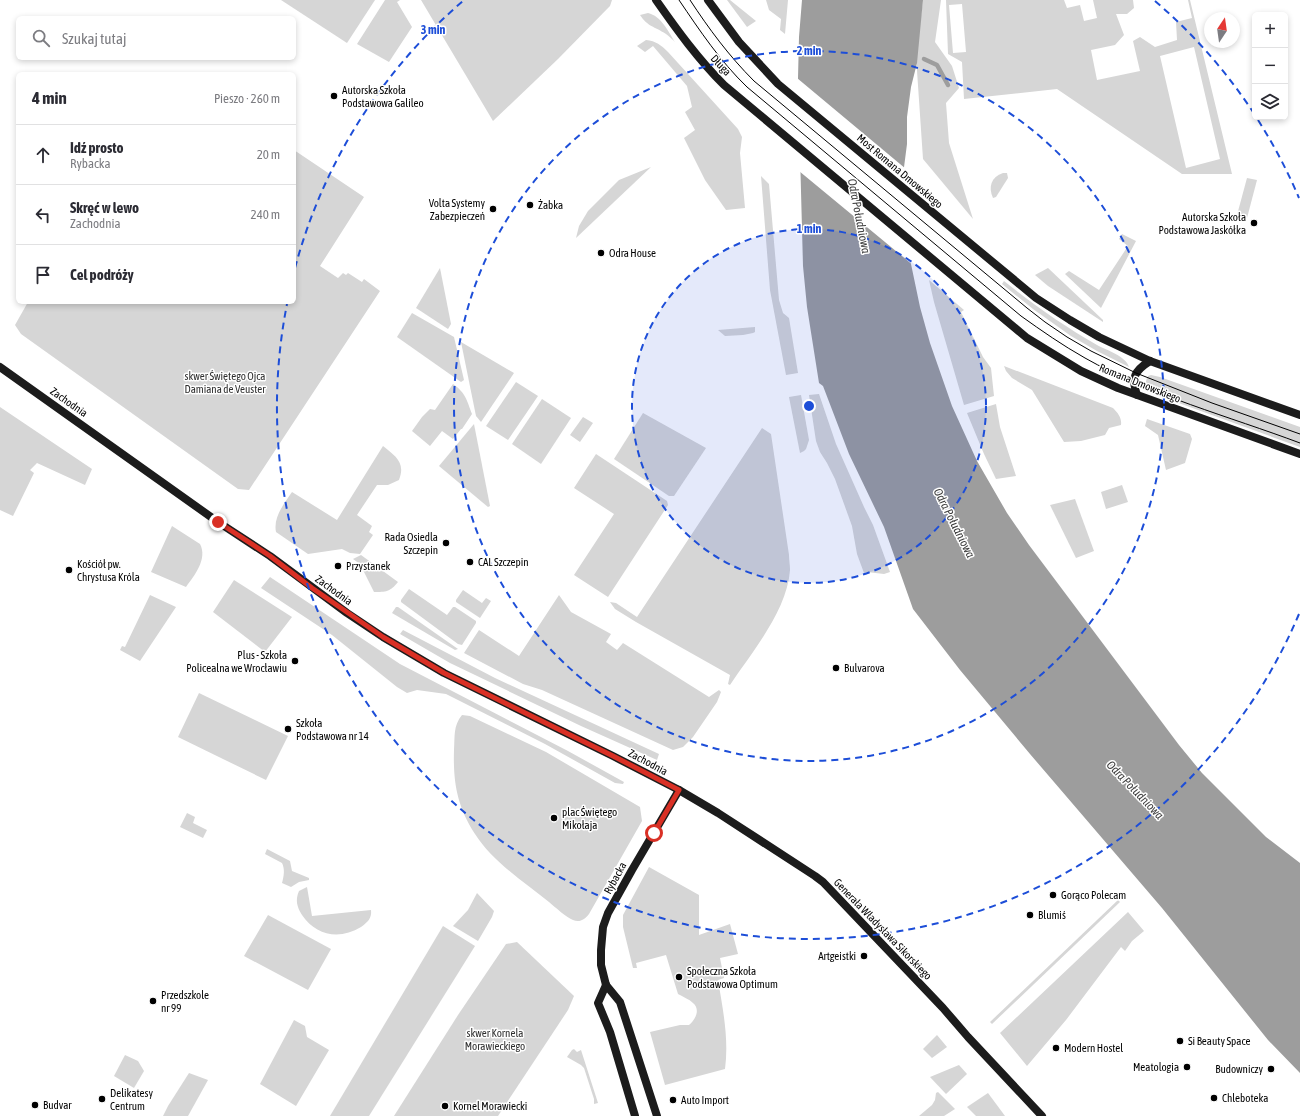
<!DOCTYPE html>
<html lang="pl">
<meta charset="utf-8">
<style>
body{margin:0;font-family:"Asap Condensed",sans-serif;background:#f2f2f3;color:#2b2b33}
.controls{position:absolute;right:12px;top:12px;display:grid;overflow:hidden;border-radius:6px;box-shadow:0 2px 6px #0003}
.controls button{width:36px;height:36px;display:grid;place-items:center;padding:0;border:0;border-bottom:1px solid #e1e1e2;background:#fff;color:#2b2b33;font:20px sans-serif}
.compass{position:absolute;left:1204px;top:12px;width:36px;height:36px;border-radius:50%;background:#fff;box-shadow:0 2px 6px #0003;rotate:13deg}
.stop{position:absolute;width:12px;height:12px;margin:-9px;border:3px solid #d93025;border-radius:50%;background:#fff}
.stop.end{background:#d93025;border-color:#fff;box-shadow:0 1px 4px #0008}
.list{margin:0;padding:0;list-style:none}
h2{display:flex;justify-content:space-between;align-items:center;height:52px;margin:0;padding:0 16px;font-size:17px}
h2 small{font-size:13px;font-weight:400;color:#7c7c81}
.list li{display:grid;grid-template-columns:26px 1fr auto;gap:12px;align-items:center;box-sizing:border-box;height:60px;padding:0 16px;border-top:1px solid #e1e1e2}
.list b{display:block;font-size:15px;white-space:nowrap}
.list p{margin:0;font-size:13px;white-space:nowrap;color:#7c7c81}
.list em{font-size:13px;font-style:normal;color:#7c7c81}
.icon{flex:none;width:22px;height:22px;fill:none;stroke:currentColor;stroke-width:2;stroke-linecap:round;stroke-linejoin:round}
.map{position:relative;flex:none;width:1300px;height:1116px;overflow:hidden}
.search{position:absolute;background:#fff;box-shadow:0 2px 6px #0003;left:16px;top:16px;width:280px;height:44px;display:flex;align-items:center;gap:10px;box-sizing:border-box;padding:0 14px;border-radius:6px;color:#7c7c81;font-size:15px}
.panel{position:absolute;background:#fff;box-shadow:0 2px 6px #0003;left:16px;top:72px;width:280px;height:232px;border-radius:6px}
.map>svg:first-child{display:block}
</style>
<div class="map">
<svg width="1300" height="1116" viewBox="0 0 1300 1116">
<rect width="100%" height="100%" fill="#fff"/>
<!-- green -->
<g fill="#d6d6d6" fill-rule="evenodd">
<path d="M281,0H375L347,43Z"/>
<path d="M385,0H400L397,2L412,27L389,62L357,44Z"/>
<path d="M421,0H612L610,6L558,59L493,121Z"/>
<path d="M727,0H730L756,21L747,27Z"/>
<path d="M766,0H788L785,34L780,30L781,19L769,10Z"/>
<path d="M923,0H941L935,42L952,66L959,88L946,103L949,143L973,219L923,159L916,56Z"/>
<path d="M946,0H1064L1067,8L1080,5L1084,21L1097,18L1093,0H1133L1134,8L1127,14H1116L1124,35L1115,45L1091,50L1097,80L1140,71L1133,41L1140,37L1155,47L1177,40L1176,22L1192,18L1188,0H1190L1232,174H1182L1057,89L964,99L962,62L948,54ZM962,4L966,52L953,53L949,5ZM1194,47L1220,159L1186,168L1160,56Z"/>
<path d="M648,13C661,16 668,31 675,42C672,39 669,36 666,34C654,26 648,27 640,15Z"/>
<path d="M646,40C656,41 661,45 668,52L738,129L742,137L740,153L745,208L726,210L705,180L684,138L695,130L685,112L692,107L687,86L653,46L645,52L637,46Z"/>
<path d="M294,150L364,197L320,266L338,278L343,273L346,275L348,273L362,282L364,279L380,291L249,490L238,489L21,334L15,325L28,302H294Z"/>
<path d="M651,167L576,238L579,226L588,211L619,180Z"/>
<path d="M1003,173H1007L1008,178L996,197L993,198C988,187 991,177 1003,173Z"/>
<path d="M761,176L769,184L779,300L783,313L789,318L798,373L786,375L770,290Z"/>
<path d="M1247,178L1257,180L1247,218L1237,215Z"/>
<path d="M1122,234L1136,241L1101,308L1065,274L1069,271L1099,290L1128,246L1119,239Z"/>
<path d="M440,268L451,324L448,329L416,308Z"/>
<path d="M1048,268L1103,320V322L1048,286L1035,275Z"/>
<path d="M929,280L964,310L961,312L983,357L991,368L994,396L964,405L934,302Z"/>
<path d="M1004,281C1034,305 1064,326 1097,345C1106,350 1126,356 1129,367L1097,351L1071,336L1033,309L1002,284Z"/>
<path d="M412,313L454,337L464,380L461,382L397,337Z"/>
<path d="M755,327V332L753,333L743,335L725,336L718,330Z"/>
<path d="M461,342L514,373L481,422L476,416Z"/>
<path d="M1004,366L1113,408C1118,413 1122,418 1121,425L1109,428L1105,435L1081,441L1064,442L1032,390L1012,378L1006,371Z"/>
<path d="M1151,375L1160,377L1300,427V447L1151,393C1146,388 1144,383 1148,376Z"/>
<path d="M516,382L538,396L508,440L486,426Z"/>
<path d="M453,384C466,393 467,401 472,414L462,429H461L453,439L442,431L430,446L412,431L422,417L430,409L435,410Z"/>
<path d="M819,394L836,444L864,507L873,525L890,572L884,574L867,572L864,573L857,554L852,526L835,479L827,463L820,452L816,441L809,395Z"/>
<path d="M801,395L809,440L806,449L804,451L800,453L789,397Z"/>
<path d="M542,399L571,418L541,464L512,444Z"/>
<path d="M996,404L1000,427L1016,476L996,479L984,454L967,413Z"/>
<path d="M0,407L92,469L85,485L37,463L30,470L34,473L13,516L0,510Z"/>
<path d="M643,413L706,448L674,496H669L614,459Z"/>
<path d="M583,417L593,423L580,442L570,435Z"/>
<path d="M1147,419L1190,434L1192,439L1185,463L1166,470L1158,435L1145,426Z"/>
<path d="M474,424L490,506L488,507L439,466Z"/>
<path d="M762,428L771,434L789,555C789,560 790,565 790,570C787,611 752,652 730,685L728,684L730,675L636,622L615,609L610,602L616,603L637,617Z"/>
<path d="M383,446C395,456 406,462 399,480L388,485H377L357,515L372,526L369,532L373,535L360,554L350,553L342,549L308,554L276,532C273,517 284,504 292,492L337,520Z"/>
<path d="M596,454L667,501L668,505L608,597L574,575L614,514L574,488Z"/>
<path d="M1122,485L1128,502L1106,509L1101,492Z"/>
<path d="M1075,499L1094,551L1076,558L1050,505Z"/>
<path d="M172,526L200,544C208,559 194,576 186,587L151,572Z"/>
<path d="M361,555L398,582C390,592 386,592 374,592L360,564L353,559Z"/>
<path d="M270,577L400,664L568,751L624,782L623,784L615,783L545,744L446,694L417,690L407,693L397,687L332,635L261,588Z"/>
<path d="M234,580L292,617L265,652L213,612Z"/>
<path d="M409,589L447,615L453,607H455L476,621V623L462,645L458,644L401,602V600Z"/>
<path d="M463,590L482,603L486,598L491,601L480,618L456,602V600Z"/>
<path d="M150,595L176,607L140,661L120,650L122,646L125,647Z"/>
<path d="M559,595L571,612L611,634L606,642L617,650L623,643L709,697L719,690L721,692L717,702L693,737L683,747L673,750L542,690L523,684L464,653L479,630L519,656Z"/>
<path d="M396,607H398L458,649L455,650L392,613Z"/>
<path d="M403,630L495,678L659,754L657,760L581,726L450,663L400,634Z"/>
<path d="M199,693L288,736L266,780L178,737Z"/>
<path d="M462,715L470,716L546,752L640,807L642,821L589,914C585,919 580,923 573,920C567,918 555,907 549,902C524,882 492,861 475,834C457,806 453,782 454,750C455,736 453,726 462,715Z"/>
<path d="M187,813L195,817L193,823L207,830L203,838L180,827Z"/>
<path d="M267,849L290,861L292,871L309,878V880L299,882L291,887L282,883C284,876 285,869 282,863L265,854Z"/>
<path d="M649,867L699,895V935L730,924L738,954L720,958L724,978L718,980C723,1010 729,1039 725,1069L665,1085L650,1032L680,1025H689C695,1020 701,1010 693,1003C689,999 683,997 678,994L666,955L636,963L637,968H633L623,927V915Z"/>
<path d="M307,887L312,916L371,910C372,918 368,922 361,927C340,940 316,936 302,915C297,907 295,900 299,891Z"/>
<path d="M477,893L494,911L492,917L478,941L453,926L468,910Z"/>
<path d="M1118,900L1120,902L992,1024L990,1022Z"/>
<path d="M1128,912L1144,931L1132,941L1125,951L1121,947L1066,1020L1027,1066L1000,1033Z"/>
<path d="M268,915L331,949L308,990L244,956Z"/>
<path d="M443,926L475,946L369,1116H330Z"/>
<path d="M517,942L574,996L568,1010L498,1116H394L458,1015L506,944Z"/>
<path d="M294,1020L305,1026L307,1037L329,1050L296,1106L260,1084Z"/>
<path d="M937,1035L947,1047L932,1058L923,1049Z"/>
<path d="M574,1049L577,1052L581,1050L598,1103L594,1104V1099L584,1068L581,1065L567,1057L572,1050Z"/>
<path d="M125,1055L138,1061L144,1071L134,1088L114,1076Z"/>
<path d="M959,1065L967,1074L946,1094L930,1077Z"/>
<path d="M189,1073L208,1080L188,1116H163L168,1106Z"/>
<path d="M938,1092L955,1109L944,1116H919L932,1105L935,1100L936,1093Z"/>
<path d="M988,1093L1005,1116H976L967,1107Z"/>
</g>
<!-- water -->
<path fill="#9d9d9d" d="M802,0H923L917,63L911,87L907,117V144L903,175L911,264L920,307L930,343L952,406L977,461L1007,513L1029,545L1179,745L1202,773L1266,837L1300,863V1073L1268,1040L1162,908L1030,754L960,670L913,609L884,527L849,454L823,386L819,383L807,307L803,266L798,78L799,37Z"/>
<!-- pier -->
<path fill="#fff" d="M797,78L906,169L905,175L914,266L799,171Z"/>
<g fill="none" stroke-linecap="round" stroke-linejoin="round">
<!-- stream -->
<path stroke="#9d9d9d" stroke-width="4.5" d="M924,59L937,65L948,85"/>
<!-- secondary -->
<g stroke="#1c1c1c" stroke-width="8">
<path d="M656,0C677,30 698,59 724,85L1027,338L1081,371L1118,388L1300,454"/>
<path d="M708,0L739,42L778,84L1036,298L1070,320L1099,337L1150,361L1300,415"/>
<path d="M0,367L218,522L270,556L347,613L383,637L444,673L613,756L679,790L718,813L815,876L823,882L943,1008L968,1037L1042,1116"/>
<path d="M1137,395C1131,378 1134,371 1150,361"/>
<path d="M606,985L598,1003L610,1032L635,1116"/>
<path d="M657,1116L620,1002L606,985L601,965V950L603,927L608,913L632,870L679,790"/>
</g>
<!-- tram -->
<g stroke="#000" stroke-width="1">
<path d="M679,0C700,31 720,61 747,87L1021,316C1042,331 1062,345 1085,358C1152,396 1228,416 1300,443"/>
<path d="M690,0C709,29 729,56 754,81L1027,308L1045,322L1067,337L1091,351L1136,373L1212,403L1300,434"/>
</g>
</g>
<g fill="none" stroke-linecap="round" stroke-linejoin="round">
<!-- route -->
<path stroke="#d93025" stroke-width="5" d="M218,522L270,556L312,588L383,637L444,673L613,756L679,790L654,833"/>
</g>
<!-- distance rings -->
<circle cx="809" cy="406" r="177" fill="#1d4ed8" fill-opacity=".12"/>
<g fill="none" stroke="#1d4ed8" stroke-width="2" stroke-dasharray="7 5">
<circle cx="809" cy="406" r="177"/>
<circle cx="809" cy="406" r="355"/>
<path d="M1299 614A532 532 0 0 1 287 304M295 268A532 532 0 0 1 463 1M1155 1A532 532 0 0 1 1253 112M1258 120A532 532 0 0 1 1299 198"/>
</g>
<!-- markers -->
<g fill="#000" stroke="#fff" stroke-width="1.5">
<circle cx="334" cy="96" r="4"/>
<circle cx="530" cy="205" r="4"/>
<circle cx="493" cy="209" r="4"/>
<circle cx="1254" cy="223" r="4"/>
<circle cx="601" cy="253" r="4"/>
<circle cx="446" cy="543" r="4"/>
<circle cx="470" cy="562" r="4"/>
<circle cx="338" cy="566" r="4"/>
<circle cx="69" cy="570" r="4"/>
<circle cx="295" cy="661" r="4"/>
<circle cx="836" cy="668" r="4"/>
<circle cx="288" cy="729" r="4"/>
<circle cx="554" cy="818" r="4"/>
<circle cx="1053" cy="895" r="4"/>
<circle cx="1030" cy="915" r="4"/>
<circle cx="864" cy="956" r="4"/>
<circle cx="679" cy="977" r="4"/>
<circle cx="153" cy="1001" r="4"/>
<circle cx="1180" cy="1041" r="4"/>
<circle cx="1056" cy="1048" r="4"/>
<circle cx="1187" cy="1067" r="4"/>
<circle cx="1271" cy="1069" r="4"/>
<circle cx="1214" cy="1098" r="4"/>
<circle cx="102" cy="1099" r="4"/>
<circle cx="673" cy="1100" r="4"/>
<circle cx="35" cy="1105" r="4"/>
<circle cx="445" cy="1106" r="4"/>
</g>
<g text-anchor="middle" stroke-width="3" stroke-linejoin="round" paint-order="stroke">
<!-- street labels -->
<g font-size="11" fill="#000" stroke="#fff">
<text transform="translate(721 65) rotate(47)" y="4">Długa</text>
<text transform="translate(900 171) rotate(40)" y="4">Most Romana Dmowskiego</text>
<text transform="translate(1140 383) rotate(22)" y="4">Romana Dmowskiego</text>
<text transform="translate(69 402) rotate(35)" y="4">Zachodnia</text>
<text transform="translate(334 590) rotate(36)" y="4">Zachodnia</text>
<text transform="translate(648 762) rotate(28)" y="4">Zachodnia</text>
<text transform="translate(615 878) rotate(-61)" y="4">Rybacka</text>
<text transform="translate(883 929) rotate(46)" y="4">Generała Władysława Sikorskiego</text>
</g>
<!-- poi labels -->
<g font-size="11" fill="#000" stroke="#fff" text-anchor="start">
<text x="342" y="94">Autorska Szkoła<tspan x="342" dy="13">Podstawowa Galileo</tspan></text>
<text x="485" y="207" text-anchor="end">Volta Systemy<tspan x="485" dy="13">Zabezpieczeń</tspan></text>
<text x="538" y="209">Żabka</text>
<text x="1246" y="221" text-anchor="end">Autorska Szkoła<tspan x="1246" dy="13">Podstawowa Jaskółka</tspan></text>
<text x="609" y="257">Odra House</text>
<text x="438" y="541" text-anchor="end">Rada Osiedla<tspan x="438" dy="13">Szczepin</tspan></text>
<text x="478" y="566">CAL Szczepin</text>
<text x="77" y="568">Kościół pw.<tspan x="77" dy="13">Chrystusa Króla</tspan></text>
<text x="346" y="570">Przystanek</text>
<text x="287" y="659" text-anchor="end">Plus - Szkoła<tspan x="287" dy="13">Policealna we Wrocławiu</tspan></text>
<text x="844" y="672">Bulvarova</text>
<text x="296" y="727">Szkoła<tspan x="296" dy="13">Podstawowa nr 14</tspan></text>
<text x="562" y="816">plac Świętego<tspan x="562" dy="13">Mikołaja</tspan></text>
<text x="1061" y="899">Gorąco Polecam</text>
<text x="1038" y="919">Blumiś</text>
<text x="856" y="960" text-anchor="end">Artgeistki</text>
<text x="687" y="975">Społeczna Szkoła<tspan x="687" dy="13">Podstawowa Optimum</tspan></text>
<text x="161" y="999">Przedszkole<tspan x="161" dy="13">nr 99</tspan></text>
<text x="1188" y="1045">Si Beauty Space</text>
<text x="1064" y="1052">Modern Hostel</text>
<text x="1179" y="1071" text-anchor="end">Meatologia</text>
<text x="1263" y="1073" text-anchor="end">Budowniczy</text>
<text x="110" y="1097">Delikatesy<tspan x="110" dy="13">Centrum</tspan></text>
<text x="1222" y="1102">Chleboteka</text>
<text x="681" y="1104">Auto Import</text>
<text x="43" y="1109">Budvar</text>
<text x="453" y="1110">Kornel Morawiecki</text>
</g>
<!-- park labels -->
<g font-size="11" fill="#2d2d2d" stroke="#fff">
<text x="225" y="380">skwer Świętego Ojca<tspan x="225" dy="13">Damiana de Veuster</tspan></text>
<text x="495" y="1037">skwer Kornela<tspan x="495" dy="13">Morawieckiego</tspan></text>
</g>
<!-- water labels -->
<g font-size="12" font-style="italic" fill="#3e3e3e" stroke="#fff">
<text transform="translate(859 216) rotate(79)" y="4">Odra Południowa</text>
<text transform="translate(954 523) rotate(63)" y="4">Odra Południowa</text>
<text transform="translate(1135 790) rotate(46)" y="4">Odra Południowa</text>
</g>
</g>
<circle cx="809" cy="406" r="6" fill="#1d4ed8" stroke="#fff" stroke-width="2"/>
<g font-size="12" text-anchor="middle" font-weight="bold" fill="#1d4ed8" stroke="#fff" stroke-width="3" stroke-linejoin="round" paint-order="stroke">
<text x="433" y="34">3 min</text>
<text x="809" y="55">2 min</text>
<text x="809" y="233">1 min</text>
</g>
</svg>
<div class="controls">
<button>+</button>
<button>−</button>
<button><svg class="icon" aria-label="layers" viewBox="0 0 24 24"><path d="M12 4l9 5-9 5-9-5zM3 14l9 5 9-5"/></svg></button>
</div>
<svg class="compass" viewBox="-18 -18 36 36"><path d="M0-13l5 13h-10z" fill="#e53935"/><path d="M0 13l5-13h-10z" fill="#7c7c81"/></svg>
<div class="stop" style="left:654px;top:833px"></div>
<div class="stop end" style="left:218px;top:522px"></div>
<div class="search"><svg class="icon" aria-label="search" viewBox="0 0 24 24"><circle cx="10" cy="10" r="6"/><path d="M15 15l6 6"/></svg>Szukaj tutaj</div>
<section class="panel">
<h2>4 min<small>Pieszo · 260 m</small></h2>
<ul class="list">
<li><svg class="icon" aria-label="ahead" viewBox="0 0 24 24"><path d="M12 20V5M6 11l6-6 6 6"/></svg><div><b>Idź prosto</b><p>Rybacka</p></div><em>20 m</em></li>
<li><svg class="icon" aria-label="left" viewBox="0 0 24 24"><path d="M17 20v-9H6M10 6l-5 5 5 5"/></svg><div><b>Skręć w lewo</b><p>Zachodnia</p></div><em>240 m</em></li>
<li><svg class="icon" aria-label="arrive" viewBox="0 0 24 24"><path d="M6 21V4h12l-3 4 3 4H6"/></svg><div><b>Cel podróży</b></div></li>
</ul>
</section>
</div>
